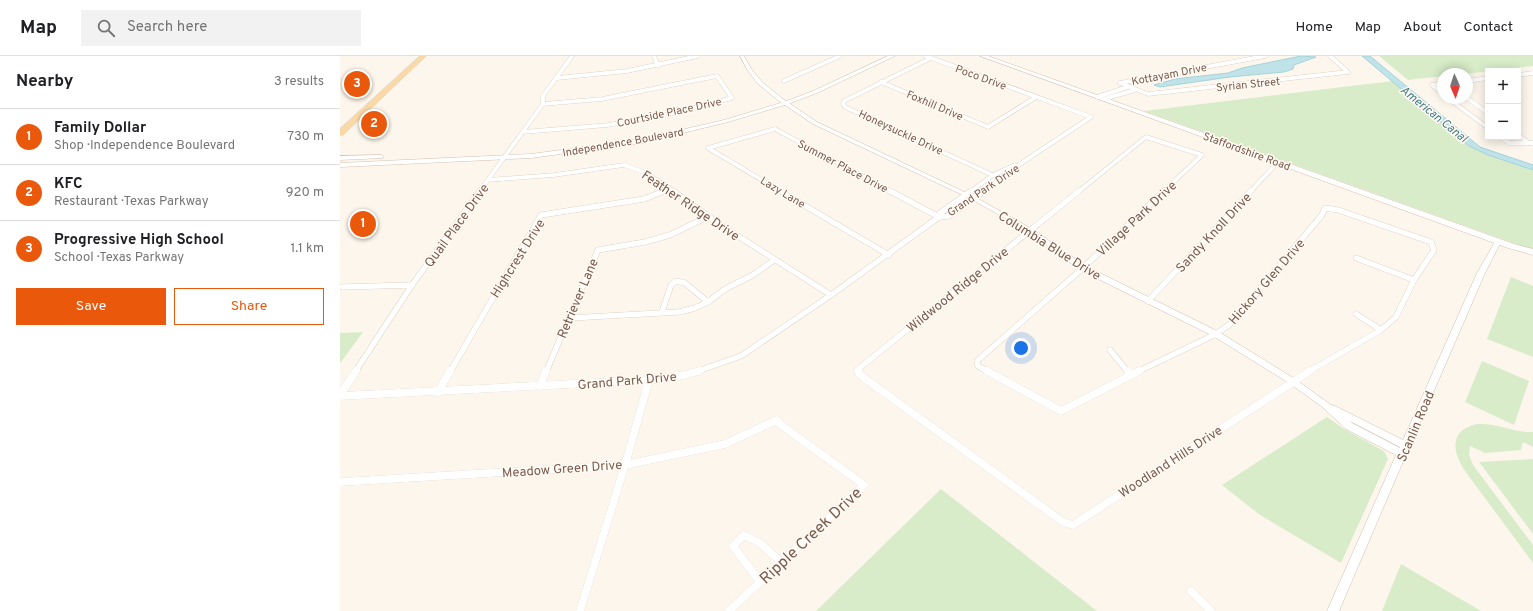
<!DOCTYPE html>
<meta charset="utf-8">
<style>
body{margin:0;font-family:Overpass,sans-serif;background:#f2f2f2;color:#202124}
.controls{position:absolute;right:12px;top:12px;display:grid;overflow:hidden;border-radius:0px;box-shadow:0 2px 10px #0003}
.controls button{width:36px;height:36px;display:grid;place-items:center;padding:0;border:0;border-bottom:1px solid #e0e0e0;background:#fff;color:#202124;font:20px sans-serif}
.compass{position:absolute;left:1097px;top:12px;width:36px;height:36px;border-radius:50%;background:#fff;box-shadow:0 2px 10px #0003;rotate:177deg}
.you{position:absolute;left:681px;top:292px;width:14px;height:14px;margin:-10px;border:3px solid #fff;border-radius:50%;background:#1a73e8;box-shadow:0 0 0 6px #1a73e833}
.badge{display:grid;place-items:center;width:26px;height:26px;border-radius:50%;background:#ea580c;color:#fff;font-size:13px;font-weight:700}
.pin{position:absolute;translate:-50% -50%;border:2px solid #fff;box-shadow:0 1px 4px #0006}
.list{margin:0;padding:0;list-style:none}
h2{display:flex;justify-content:space-between;align-items:center;height:52px;margin:0;padding:0 16px;font-size:17px}
h2 small{font-size:13px;font-weight:400;color:#757577}
.list li{display:grid;grid-template-columns:26px 1fr auto;gap:12px;align-items:center;box-sizing:border-box;height:56px;padding:0 16px;border-top:1px solid #e0e0e0}
.list b{display:block;font-size:15px;white-space:nowrap}
.list p{margin:0;font-size:13px;white-space:nowrap;color:#757577}
.list em{font-size:13px;font-style:normal;color:#757577}
.actions{display:flex;gap:8px;padding:12px 16px}
.actions a{flex:1;padding:9px 0;border:1px solid #ea580c;border-radius:0px;text-align:center;font-size:14px;color:#ea580c}
.actions .main{background:#ea580c;color:#fff}
.icon{flex:none;width:22px;height:22px;fill:none;stroke:currentColor;stroke-width:2;stroke-linecap:round;stroke-linejoin:round}
.map{position:relative;flex:none;width:1193px;height:555px;overflow:hidden}
header{display:flex;align-items:center;gap:24px;box-sizing:border-box;height:56px;padding:0 20px;background:#fff;border-bottom:1px solid #e0e0e0}
header strong{font-size:19px}
nav{display:flex;gap:22px;margin-inline-start:auto;font-size:14px}
.search{width:280px;height:36px;background:#f2f2f2;display:flex;align-items:center;gap:10px;box-sizing:border-box;padding:0 14px;border-radius:0px;color:#757577;font-size:15px}
main{display:flex}
aside{flex:1;background:#fff}
.map>svg:first-child{display:block}
</style>
<header>
<strong>Map</strong>
<div class="search"><svg class="icon" aria-label="search" viewBox="0 0 24 24"><circle cx="10" cy="10" r="6"/><path d="M15 15l6 6"/></svg>Search here</div>
<nav><a>Home</a><a>Map</a><a>About</a><a>Contact</a></nav>
</header>
<main>
<aside>
<h2>Nearby<small>3 results</small></h2>
<ul class="list">
<li><span class="badge">1</span><div><b>Family Dollar</b><p>Shop · Independence Boulevard</p></div><em>730 m</em></li>
<li><span class="badge">2</span><div><b>KFC</b><p>Restaurant · Texas Parkway</p></div><em>920 m</em></li>
<li><span class="badge">3</span><div><b>Progressive High School</b><p>School · Texas Parkway</p></div><em>1.1 km</em></li>
</ul>
<div class="actions"><a class="main">Save</a><a>Share</a></div>
</aside>
<div class="map">
<svg width="1193" height="555" viewBox="0 0 1193 555">
<rect width="100%" height="100%" fill="#fdf6ec"/>
<!-- green -->
<g fill="#d8ecc9">
<path d="M1039,0H1193V10L1125,18H1103V20L1068,24Z"/>
<path d="M1053,25L1129,90L1148,99L1193,114V194L804,55Z"/>
<path d="M1171,221L1193,230V301L1147,283Z"/>
<path d="M23,276L1,306H0V277Z"/>
<path d="M1142,305L1189,325L1174,369L1125,346Z"/>
<path d="M987,361L1004,373L1044,395L1048,403L1001,507L920,459L882,429Z"/>
<path d="M1137,368C1159,367 1174,377 1193,376V391L1183,386L1181,394L1145,397L1130,390L1129,399L1133,409L1193,489V507L1125,415C1112,396 1109,374 1137,368Z"/>
<path d="M1193,403V478L1139,406Z"/>
<path d="M601,433L757,555H476Z"/>
<path d="M1061,508L1141,555H1042Z"/>
</g>
<!-- water -->
<g fill="#bfe3e8" stroke="#a5d3da">
<path d="M961,0L976,1L954,9L953,13L944,16L890,21L820,31L814,29L835,23L888,17L902,12Z"/>
<path d="M1022,0H1030L1140,91L1193,109V114L1148,99L1129,90Z"/>
</g>
<g fill="none" stroke-linecap="round" stroke-linejoin="round">
<defs>
<g id="minor-far2">
<path d="M314,0L318,10"/>
<path d="M586,0L751,61L686,104L642,136"/>
<path d="M990,0L1008,16"/>
<path d="M591,2L504,45L503,48L505,51L661,123"/>
<path d="M1178,19L1193,17"/>
<path d="M217,22L287,15L358,0"/>
<path d="M444,25L500,0"/>
<path d="M1127,25L1148,22"/>
<path d="M541,26L648,71L696,41"/>
<path d="M780,27L808,38L1008,16"/>
<path d="M780,27L925,0"/>
<path d="M1103,27L1092,29L1103,38"/>
<path d="M757,41L788,31"/>
<path d="M1108,42L1148,72"/>
<path d="M1127,42L1148,57"/>
<path d="M764,43L795,34"/>
<path d="M183,76L268,69L330,58L392,42L377,20L262,43L203,48"/>
<path d="M1178,79L1189,87"/>
<path d="M1160,81L1169,87H1193"/>
<path d="M148,124L214,119L284,109L306,117L335,136"/>
<path d="M139,136L203,48V40L232,0"/>
<path d="M322,136L329,133"/>
<path d="M442,136L368,92L435,73L552,136"/>
<path d="M630,136L653,119L675,109"/>
<path d="M738,136L806,81L862,99L823,136"/>
<path d="M910,136L938,106"/>
</g>
<g id="minor-far1">
<path d="M333,135L382,170L491,239"/>
<path d="M440,135L549,199"/>
<path d="M550,135L599,161"/>
<path d="M599,161L600,157L631,135"/>
<path d="M1016,202L1074,224"/>
<path d="M2,231L72,229"/>
<path d="M808,245L911,135"/>
<path d="M322,256L331,229L336,225L345,227L368,246"/>
<path d="M1016,258L1041,274"/>
<path d="M230,262L339,256L355,252L368,246L385,233L413,219L434,204"/>
<path d="M770,294L788,316"/>
<path d="M15,316L72,229L140,135"/>
<path d="M110,316L201,159L304,143L324,135"/>
<path d="M206,316L258,194L305,186L330,179L367,161"/>
<path d="M355,316L401,300L491,239L599,161L609,160L644,135"/>
<path d="M518,316L517,314L739,135"/>
<path d="M649,316L638,310L637,305L743,212L824,135"/>
<path d="M797,316L876,278L890,268L982,159L985,152L998,154L1091,186L1094,194L1074,224L1056,261L1041,274L968,316"/>
</g>
<g id="minor">
<path d="M518,315L520,319L723,466L733,469L970,315"/>
<path d="M647,315L721,355L799,315"/>
<path d="M788,315L791,319"/>
<path d="M200,330L206,315"/>
<path d="M98,336L110,315"/>
<path d="M0,339L16,315"/>
<path d="M0,340L309,324L344,319L359,315"/>
<path d="M0,426L285,409L385,388L437,364L441,369L524,429L389,555"/>
<path d="M420,526L393,490L404,479L420,487L441,506"/>
<path d="M851,535L871,555"/>
<path d="M240,555L285,409L309,324"/>
</g>
<path id="tertiary" d="M400,0H404L412,14L422,26L443,43L477,66L635,141L692,173L746,210L879,276L955,323L991,349L995,350L1063,384L1137,217L1156,184H1160L1161,186L1145,217L1067,397L1068,398L1065,401L999,555H987L1056,399L1006,373L981,350L949,327L873,280L740,214L688,175L631,143L473,68L439,45L418,28L408,15ZM1010,365L1060,391V392L1012,367Z"/>
<g id="secondary">
<path d="M548,0H555L477,37L448,48L388,66L302,87L191,102L0,111V107L191,98L302,83L384,64L444,46L473,35Z"/>
<path d="M640,0H648L1174,188L1193,193V199L1168,192Z"/>
<path d="M41,99L43,100V102L0,104V100Z"/>
</g>
<path id="primary" d="M80,0H86L3,79H0V73Z"/>
</defs>
<!-- minor-far2 casing -->
<use href="#minor-far2" stroke="#d1beb0" stroke-width="4.5"/>
<!-- minor-far1 casing -->
<use href="#minor-far1" stroke="#d1beb0" stroke-width="6"/>
<!-- minor casing -->
<use href="#minor" stroke="#d1beb0" stroke-width="8"/>
<!-- tertiary casing -->
<use href="#tertiary" stroke="#d1beb0" stroke-width="1"/>
<!-- secondary casing -->
<use href="#secondary" stroke="#d6c0b0" stroke-width="1"/>
<!-- primary casing -->
<use href="#primary" stroke="#dad1cd" stroke-width="1"/>
<!-- minor-far2 -->
<use href="#minor-far2" stroke="#fff" stroke-width="4"/>
<!-- minor-far1 -->
<use href="#minor-far1" stroke="#fff" stroke-width="5.5"/>
<!-- minor -->
<use href="#minor" stroke="#fff" stroke-width="8"/>
<!-- tertiary -->
<use href="#tertiary" fill="#fff" fill-rule="evenodd"/>
<!-- secondary -->
<use href="#secondary" fill="#fff" fill-rule="evenodd"/>
<!-- primary -->
<use href="#primary" fill="#fbd9a5" fill-rule="evenodd"/>
</g>
<g text-anchor="middle" stroke-width="3" stroke-linejoin="round" paint-order="stroke">
<!-- far-street labels -->
<g font-size="11" fill="#7a5c4d" stroke="#fffaf3">
<text transform="translate(829 18) rotate(-11)" y="4">Kottayam Drive</text>
<text transform="translate(641 21) rotate(20)" y="4">Poco Drive</text>
<text transform="translate(908 28) rotate(-6)" y="4">Syrian Street</text>
<text transform="translate(595 49) rotate(23)" y="4">Foxhill Drive</text>
<text transform="translate(329 56) rotate(-12)" y="4">Courtside Place Drive</text>
<text transform="translate(561 76) rotate(25)" y="4">Honeysuckle Drive</text>
<text transform="translate(283 86) rotate(-10)" y="4">Independence Boulevard</text>
<text transform="translate(907 95) rotate(20)" y="4">Staffordshire Road</text>
<text transform="translate(503 110) rotate(28)" y="4">Summer Place Drive</text>
<text transform="translate(643 134) rotate(-34)" y="4">Grand Park Drive</text>
<text transform="translate(443 136) rotate(31)" y="4">Lazy Lane</text>
</g>
<!-- far-water labels -->
<g font-size="12" font-style="italic" fill="#437c86" stroke="#fffaf3">
<text transform="translate(1094 58) rotate(39)" y="4">American Canal</text>
</g>
<!-- street labels -->
<g font-size="13" fill="#7a5c4d" stroke="#fffaf3">
<text transform="translate(351 149) rotate(34)" y="5">Feather Ridge Drive</text>
<text transform="translate(796 162) rotate(-43)" y="5">Village Park Drive</text>
<text transform="translate(116 169) rotate(-54)" y="5">Quail Place Drive</text>
<text transform="translate(873 176) rotate(-47)" y="5">Sandy Knoll Drive</text>
<text transform="translate(710 189) rotate(32)" y="5">Columbia Blue Drive</text>
<text transform="translate(177 202) rotate(-58)" y="5">Highcrest Drive</text>
<text transform="translate(926 225) rotate(-49)" y="5">Hickory Glen Drive</text>
<text transform="translate(617 233) rotate(-39)" y="5">Wildwood Ridge Drive</text>
<text transform="translate(237 242) rotate(-67)" y="5">Retriever Lane</text>
<text transform="translate(287 324) rotate(-5)" y="5">Grand Park Drive</text>
<text transform="translate(1075 370) rotate(-67)" y="5">Scanlin Road</text>
<text transform="translate(830 405) rotate(-33)" y="5">Woodland Hills Drive</text>
<text transform="translate(222 412) rotate(-4)" y="5">Meadow Green Drive</text>
</g>
<!-- near-street labels -->
<g font-size="16" fill="#7a5c4d" stroke="#fffaf3">
<text transform="translate(470 479) rotate(-43)" y="6">Ripple Creek Drive</text>
</g>
</g>
</svg>
<div class="controls">
<button>+</button>
<button>−</button>
</div>
<svg class="compass" viewBox="-18 -18 36 36"><path d="M0-13l5 13h-10z" fill="#e53935"/><path d="M0 13l5-13h-10z" fill="#757577"/></svg>
<div class="you"></div>
<div class="pin badge" style="left:23px;top:168px">1</div>
<div class="pin badge" style="left:34px;top:68px">2</div>
<div class="pin badge" style="left:17px;top:28px">3</div>
</div>
</main>
